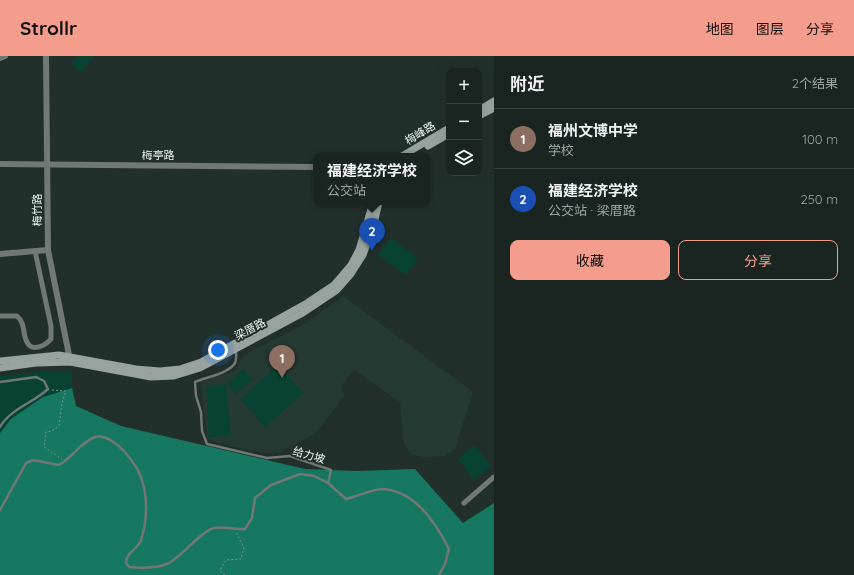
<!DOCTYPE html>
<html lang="zh">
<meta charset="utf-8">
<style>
body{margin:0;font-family:Quicksand,"Noto Sans SC",sans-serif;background:#232c29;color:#f1f3f6}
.controls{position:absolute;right:12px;top:12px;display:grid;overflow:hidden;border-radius:8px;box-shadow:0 4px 16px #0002}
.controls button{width:36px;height:36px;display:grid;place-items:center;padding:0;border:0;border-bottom:1px solid #38413e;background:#1a2420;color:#f1f3f6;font:20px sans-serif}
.you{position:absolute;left:218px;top:294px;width:14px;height:14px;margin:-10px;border:3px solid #fff;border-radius:50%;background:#1a73e8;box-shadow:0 0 0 6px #1a73e833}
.badge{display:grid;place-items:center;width:26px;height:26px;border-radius:50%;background:#f49d8d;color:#fff;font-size:13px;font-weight:700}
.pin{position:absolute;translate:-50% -33px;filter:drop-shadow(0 1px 2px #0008)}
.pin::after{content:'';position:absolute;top:21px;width:14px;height:12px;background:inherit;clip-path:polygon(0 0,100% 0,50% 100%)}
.popup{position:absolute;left:313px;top:97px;width:118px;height:52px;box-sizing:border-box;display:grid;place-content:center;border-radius:8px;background:#1a2420;filter:drop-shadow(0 1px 3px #0005);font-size:13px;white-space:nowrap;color:#9fa4a5}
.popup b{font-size:15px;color:#f1f3f6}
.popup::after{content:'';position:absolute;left:50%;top:100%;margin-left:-8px;border:8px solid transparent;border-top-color:#1a2420}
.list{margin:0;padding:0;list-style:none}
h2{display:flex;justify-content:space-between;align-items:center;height:52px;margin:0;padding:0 16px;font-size:17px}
h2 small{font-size:13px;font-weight:400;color:#9fa4a5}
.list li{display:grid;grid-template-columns:26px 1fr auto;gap:12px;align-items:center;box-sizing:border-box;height:60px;padding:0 16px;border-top:1px solid #38413e}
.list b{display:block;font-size:15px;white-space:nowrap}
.list p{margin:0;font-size:13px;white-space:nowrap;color:#9fa4a5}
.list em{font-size:13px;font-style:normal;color:#9fa4a5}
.actions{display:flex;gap:8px;padding:12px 16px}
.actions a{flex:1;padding:9px 0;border:1px solid #f49d8d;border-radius:8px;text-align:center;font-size:14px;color:#f49d8d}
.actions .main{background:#f49d8d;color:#111}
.icon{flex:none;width:22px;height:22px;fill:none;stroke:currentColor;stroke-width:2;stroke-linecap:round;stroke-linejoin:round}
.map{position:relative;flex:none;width:494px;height:519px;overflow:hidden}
header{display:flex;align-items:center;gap:24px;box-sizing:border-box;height:56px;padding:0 20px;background:#f49d8d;color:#111}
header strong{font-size:19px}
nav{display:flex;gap:22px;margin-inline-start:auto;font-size:14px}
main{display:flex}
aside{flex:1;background:#1a2420}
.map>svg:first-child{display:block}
</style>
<header>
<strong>Strollr</strong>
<nav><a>地图</a><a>图层</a><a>分享</a></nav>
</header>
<main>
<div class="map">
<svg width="494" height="519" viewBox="0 0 494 519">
<rect width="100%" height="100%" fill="#22302b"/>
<!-- built -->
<path fill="#243a32" d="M343,240L473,336L455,393L445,400L421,401L411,398L404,388L400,346L354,314L341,330L344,340L315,378L280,396L267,397L234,391L207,383L201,326L235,315L244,299L308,266Z"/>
<!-- green -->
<g fill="#074233">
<path d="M77,0H94L82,16L71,8Z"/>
<path d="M391,182L418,202L406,219L378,199Z"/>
<path d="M278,309L303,337L265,371L241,343Z"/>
<path d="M243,313L253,323L236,338L227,328Z"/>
<path d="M72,315V332L11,363L0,377V320L39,316Z"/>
<path d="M226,328L231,379L209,381L206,331Z"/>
<path d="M475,389L491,410L474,424L458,403Z"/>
</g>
<!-- forest -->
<path fill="#167860" d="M72,332L76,350L121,370L305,413L357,415L415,413L463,467L494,447V519H0V377L11,363L43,341Z"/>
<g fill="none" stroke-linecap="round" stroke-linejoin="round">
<!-- path -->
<g stroke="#838e8a" stroke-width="1" stroke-dasharray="2 2" stroke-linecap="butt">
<path d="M52,334L66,335L62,346L59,370L52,375L46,376L44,391L62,403"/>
<path d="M225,519L220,514L226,504L241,503L244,492L236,476"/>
</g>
<!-- service -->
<g stroke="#717875" stroke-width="2.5">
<path d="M236,294C236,298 237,303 235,307C228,318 206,321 195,326L196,340L201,356L202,375L207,388L267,402L290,400L331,414L328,427L346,443C355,441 373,433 382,433C414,434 436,467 449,493L445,508L439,519"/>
<path d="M0,326L36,321L44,325L48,333C33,347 10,353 0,371"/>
<path d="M0,454L26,407L33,404L59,409C72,402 81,386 95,381C113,376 138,409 142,424C147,440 147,457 144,473C143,476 142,481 141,485C137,493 126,497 126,507L129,511C140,512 157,512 167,508C180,503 196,480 211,473C218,469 236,474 245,473L252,462L255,442L271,429L300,418L314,420L328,427"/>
</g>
<!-- minor -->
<g stroke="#717875" stroke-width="5">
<path d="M0,260H17C26,268 22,277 27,286C32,297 46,289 51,283V270L35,195"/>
<path d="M464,447L494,421"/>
</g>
<!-- tertiary -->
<g stroke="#717875" stroke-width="6">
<path d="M46,0L48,194L70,304"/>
<path d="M0,2L5,0"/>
<path d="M0,108L316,111"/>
<path d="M0,198L48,194"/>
</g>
<!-- secondary -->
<g stroke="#98a39f" stroke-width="7">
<path d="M479,54L494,45"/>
<path d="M479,60L494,52"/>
<path d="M428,90L449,78"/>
<path d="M402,100L449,72"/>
<path d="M0,305L59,299L136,313L160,315L180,313L201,306L307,247L334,229L351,209L359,194L373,146"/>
<path d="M0,312L36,307L70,306L151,321L174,320L200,312L301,258L337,234L351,218L363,199L373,172L379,146"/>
</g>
</g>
<g text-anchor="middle" stroke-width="4" stroke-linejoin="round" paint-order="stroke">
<!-- street labels -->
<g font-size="11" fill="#ecf5f2" stroke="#22302b">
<text transform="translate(420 77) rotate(-31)" y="4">梅峰路</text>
<text x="158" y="103">梅亭路</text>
<text transform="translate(37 154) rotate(-90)" y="4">梅竹路</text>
<text transform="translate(250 273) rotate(-28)" y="4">梁厝路</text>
<text transform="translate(309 399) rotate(16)" y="4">给力坡</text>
</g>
</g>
</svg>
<div class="controls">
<button>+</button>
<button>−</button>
<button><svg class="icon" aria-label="layers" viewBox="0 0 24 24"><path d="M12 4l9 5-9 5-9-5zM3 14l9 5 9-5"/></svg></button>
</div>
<div class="you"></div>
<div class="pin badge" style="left:282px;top:322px;background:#8d6e63">1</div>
<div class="pin badge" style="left:372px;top:195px;background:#1a4fb4">2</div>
<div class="popup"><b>福建经济学校</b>公交站</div>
</div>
<aside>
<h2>附近<small>2个结果</small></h2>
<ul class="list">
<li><span class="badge" style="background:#8d6e63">1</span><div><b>福州文博中学</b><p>学校</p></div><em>100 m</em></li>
<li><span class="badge" style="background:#1a4fb4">2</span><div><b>福建经济学校</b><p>公交站 · 梁厝路</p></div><em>250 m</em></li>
</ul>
<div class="actions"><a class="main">收藏</a><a>分享</a></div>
</aside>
</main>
